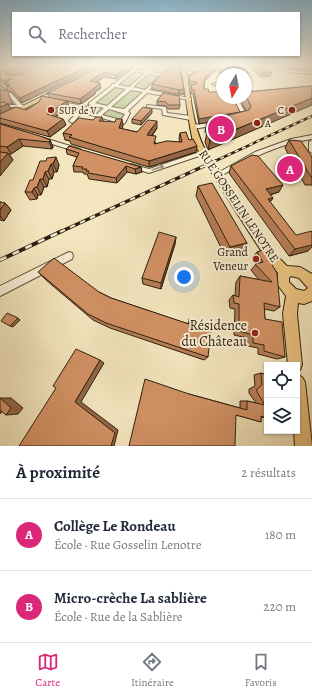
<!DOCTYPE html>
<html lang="fr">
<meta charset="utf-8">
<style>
body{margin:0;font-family:Alegreya,serif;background:#f6f6f7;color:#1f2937}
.controls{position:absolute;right:12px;bottom:12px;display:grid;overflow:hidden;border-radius:0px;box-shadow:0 1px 3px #0004}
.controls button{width:36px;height:36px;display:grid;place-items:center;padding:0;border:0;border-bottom:1px solid #e0e1e3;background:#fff;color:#1f2937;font:20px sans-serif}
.compass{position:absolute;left:216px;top:68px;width:36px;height:36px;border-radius:50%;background:#fff;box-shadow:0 1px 3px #0004;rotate:190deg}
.you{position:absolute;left:184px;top:277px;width:14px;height:14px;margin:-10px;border:3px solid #fff;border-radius:50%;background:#1a73e8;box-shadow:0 0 0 6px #1a73e833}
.badge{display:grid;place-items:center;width:26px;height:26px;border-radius:50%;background:#db2777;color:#fff;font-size:13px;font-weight:700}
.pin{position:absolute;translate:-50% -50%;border:2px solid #fff;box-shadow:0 1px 4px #0006}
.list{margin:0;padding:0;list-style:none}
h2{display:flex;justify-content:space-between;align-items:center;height:52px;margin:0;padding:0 16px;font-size:17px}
h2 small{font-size:13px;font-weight:400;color:#747a83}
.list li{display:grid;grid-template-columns:26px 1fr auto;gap:12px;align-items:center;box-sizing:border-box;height:72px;padding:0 16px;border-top:1px solid #e0e1e3}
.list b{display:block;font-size:15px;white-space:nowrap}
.list p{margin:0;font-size:13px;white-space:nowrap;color:#747a83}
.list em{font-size:13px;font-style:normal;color:#747a83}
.icon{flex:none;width:22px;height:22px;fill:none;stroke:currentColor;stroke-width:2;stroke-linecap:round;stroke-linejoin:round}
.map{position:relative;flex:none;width:312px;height:446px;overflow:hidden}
.search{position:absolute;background:#fff;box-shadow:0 1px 3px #0004;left:12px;right:12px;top:12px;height:44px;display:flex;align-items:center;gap:10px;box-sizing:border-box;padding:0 14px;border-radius:0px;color:#747a83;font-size:15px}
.sheet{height:196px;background:#fff}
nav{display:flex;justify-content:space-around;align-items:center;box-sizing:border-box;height:56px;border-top:1px solid #e0e1e3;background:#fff;font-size:11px;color:#747a83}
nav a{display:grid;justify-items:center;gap:2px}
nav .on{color:#db2777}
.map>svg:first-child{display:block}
</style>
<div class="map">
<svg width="312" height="446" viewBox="0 0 312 446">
<rect width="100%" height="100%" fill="#f3e5be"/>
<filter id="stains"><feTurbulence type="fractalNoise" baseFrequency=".005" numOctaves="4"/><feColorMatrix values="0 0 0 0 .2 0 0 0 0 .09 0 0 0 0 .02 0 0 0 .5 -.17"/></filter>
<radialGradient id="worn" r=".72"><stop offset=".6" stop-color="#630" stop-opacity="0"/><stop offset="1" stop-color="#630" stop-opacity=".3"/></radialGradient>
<!-- green -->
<path fill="#bac592" stroke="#747250" d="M136,66H173L127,112L123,122L85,114L91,106L87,105Z"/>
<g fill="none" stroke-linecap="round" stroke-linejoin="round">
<defs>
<g id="minor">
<path d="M152,66H157L151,72L162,74L168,67L166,66L173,67L149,90L189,98H191V100L147,93L128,111L130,113L125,123L123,124L84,113L90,105L89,104V103L111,86L112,84H114L133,69L147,71ZM135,71L145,73L129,87L118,85ZM148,74L160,76L145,90L133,87ZM115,87L126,89L107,106L95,103ZM131,90L143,92L124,109L111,107ZM95,106L104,108L97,114L89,112ZM109,109L125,114L121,120L102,115Z"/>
<path d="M208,66H214L186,80L183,79L200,70L183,71L182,69L205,68Z"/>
<path d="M240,66H244L243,74H239Z"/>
<path d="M287,70L312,72V74L286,72Z"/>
<path d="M222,82V84L214,85L212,84Z"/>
<path d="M0,90L11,93L22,105L25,106L23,107H0V105H17L7,95L0,92Z"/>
<path d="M254,96H256V98L239,101L247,116L243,120H239L238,119L241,116L234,102L235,100Z"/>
<path d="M56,101L84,106L86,107L74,122L72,123L69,121L81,108L56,103Z"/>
<path d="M147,105L166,107L167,113L191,116L194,118L191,120L163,115L162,109L147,107Z"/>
<path d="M216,122L218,123V125L193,129L190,127L193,125Z"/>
<path d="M312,135V139C277,144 250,159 219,177H215L214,175L255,152L291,139Z"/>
<path d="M41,137L80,149L81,150L78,152L39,140L38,139Z"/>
<path d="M312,140V153L309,151V142Z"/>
<path d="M203,151L205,152V154L149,173L129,167L128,166L131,164L149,169Z"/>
<path d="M69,252L72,253L73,256L72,259L0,296V286Z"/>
</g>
<g id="major">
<path d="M181,66H185C191,95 192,127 207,153L275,254L287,266L300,267L312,274V301L304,304L298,303L297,314L302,365L300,370L297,372V365H288L283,314L286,296L277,284L278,273L267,260L233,207L193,142L190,127ZM291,276L299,278L308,288L304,291L296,289L289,282V278Z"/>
<path d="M57,89L62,90L0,121V117Z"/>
<path d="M297,374L302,377L305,382L312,446H295L294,431H297Z"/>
</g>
</defs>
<!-- minor casing -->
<use href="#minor" stroke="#5f513a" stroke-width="2"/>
<!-- major casing -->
<use href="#major" stroke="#2e200e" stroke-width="2"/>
<!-- minor -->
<use href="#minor" fill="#f7eed5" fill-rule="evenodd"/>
<!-- major -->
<use href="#major" fill="#eac27f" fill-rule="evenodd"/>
<defs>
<path id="rail-far2" d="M213,162L312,116"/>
<path id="rail-far1" d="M60,232L215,161"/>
<path id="rail" d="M0,260L62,231"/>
</defs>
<!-- rail-far2 casing -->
<use href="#rail-far2" stroke="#2e200e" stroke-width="2.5"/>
<!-- rail-far1 casing -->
<use href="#rail-far1" stroke="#2e200e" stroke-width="3.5"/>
<!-- rail casing -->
<use href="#rail" stroke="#2e200e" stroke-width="4"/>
<!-- rail-far2 -->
<use href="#rail-far2" stroke="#f7eed5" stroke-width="1.5" stroke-dasharray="4" stroke-linecap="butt"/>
<!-- rail-far1 -->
<use href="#rail-far1" stroke="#f7eed5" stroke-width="2" stroke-dasharray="5.5" stroke-linecap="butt"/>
<!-- rail -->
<use href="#rail" stroke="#f7eed5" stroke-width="2.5" stroke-dasharray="7" stroke-linecap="butt"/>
</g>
<!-- wall -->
<g fill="#b47d56" stroke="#2e200e">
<path d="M8,66H31L21,74H10L9,75H23L22,103L12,92L8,91L6,86L8,85H6L0,82V72Z"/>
<path d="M103,66H135L116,79L104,77L96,83L101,88L95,92V94L81,104L67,101L69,107L56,117L63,119L66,125L50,137L0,123V84L7,90L13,104H8L11,109L26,110L49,97L47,93Z"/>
<path d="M171,66L184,94H178L152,89V84Z"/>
<path d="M190,66H205L190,67Z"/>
<path d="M209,66H236L239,69L238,73H233L234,74H222V76L217,70L213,73L212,72L209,77L205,80L204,84V89L240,112L246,111L242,104L244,98H246V92L312,86L208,150L205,142L207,133L205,132L207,122L199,124L193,94H191V85H192H190L189,80V76Z"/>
<path d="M250,66H264L272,73L270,76L261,77Z"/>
<path d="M280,66H312V68L307,70L286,69L280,67Z"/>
<path d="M163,93L180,105L179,109H168L166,106L157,105V101Z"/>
<path d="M152,113L141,125L132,123V119Z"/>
<path d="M102,117L103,121L123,125L122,129L137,132L157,128L152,136L156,144L180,142L179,139L180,133L189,140L196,152L149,167L71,144L70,141L65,140L63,133L93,120Z"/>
<path d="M0,124L50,140L53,147L52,149L23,146L11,154H9L13,160L0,152Z"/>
<path d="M289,140L312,157V185H305L285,148Z"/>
<path d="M66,149L141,167L142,172L136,174L127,172L117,183L89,179L87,174H84L83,172H74L73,166L77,157L67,154Z"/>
<path d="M46,161L59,165L57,172H54L52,179H49L47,187H44L41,195H38L37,199L30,200L25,192Z"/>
<path d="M231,166L279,192L270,195L273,198L270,202L308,251L289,256L229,173Z"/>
<path d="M198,186L247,243L242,252L225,256L196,196Z"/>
<path d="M0,202L5,203L11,210L4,221L0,220Z"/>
<path d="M176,237L175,244L161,289L143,284L142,278Z"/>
<path d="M263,250L280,307L274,311L264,309L265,319L285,357L277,359L258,354V348L248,346L247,338L234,335L235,309L230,308L229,300L233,295L235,296L236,282L240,276L259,280L251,270L256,264L252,258L257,252Z"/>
<path d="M38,272L99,292L111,298L188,324L189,319L208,357L204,360L110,328L93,320L46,280Z"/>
<path d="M261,373L267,375V424H265V418L261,417V422L236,415L189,394L240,408V401H247L256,403L249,393V389L255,386L254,375Z"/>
</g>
<!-- shaded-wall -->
<g fill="#926646" stroke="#2e200e">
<path d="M24,66H31L21,74L20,70Z"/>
<path d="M89,66H99L22,103L20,98Z"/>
<path d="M128,66H135L116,79V75Z"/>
<path d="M217,66V70L213,73L214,69Z"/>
<path d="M311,66H312V68L307,70L309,67Z"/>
<path d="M213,68L212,72L209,77L205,80L203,87L206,76Z"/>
<path d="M8,70L10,74L7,78L5,73Z"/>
<path d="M104,72V77L91,86L90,81Z"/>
<path d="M12,78L6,82L7,85H6L4,81Z"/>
<path d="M100,83L101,88L95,92V94L81,104L80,99L93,89Z"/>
<path d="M184,89V94H178L179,90Z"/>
<path d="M312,98V105L208,150L210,140Z"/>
<path d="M67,101L69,107L49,121L47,114Z"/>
<path d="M8,104L11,110L0,115V107Z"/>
<path d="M152,109V113L141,125V121Z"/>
<path d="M240,112L239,116L199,124V119Z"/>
<path d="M63,119L66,125L50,137L47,131Z"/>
<path d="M122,119L123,125L120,135L119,128Z"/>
<path d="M157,121V128L148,141L147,135Z"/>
<path d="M19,139L23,146L11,154L7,147Z"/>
<path d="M50,140L53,147L52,149L49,142Z"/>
<path d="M197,146L196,152L149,167V161Z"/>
<path d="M8,153L13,160L0,176V162Z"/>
<path d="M56,157L59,165L57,172L53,164Z"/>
<path d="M51,164L54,172L52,179L48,171Z"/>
<path d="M126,166L127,172L117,183L116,178Z"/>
<path d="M141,167L142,172L136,174L135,169Z"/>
<path d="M45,172L49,179L47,187L43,179Z"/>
<path d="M40,179L44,187L41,195L37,187Z"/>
<path d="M283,185L279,192L262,197L266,189Z"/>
<path d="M34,188L38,195L37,199L32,192Z"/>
<path d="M273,198L268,205V199Z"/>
<path d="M5,203L11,210L4,221L0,216V210Z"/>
<path d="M176,237L175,244L161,289V283Z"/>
<path d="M312,241V247L308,251L289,256L295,249Z"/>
<path d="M247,243L242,252L225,256L230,247Z"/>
<path d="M18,318L20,320L13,327L10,326Z"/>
<path d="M100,360L104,363L81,402L118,430L114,446H111L75,402Z"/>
<path d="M0,398H11L23,408L18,414L6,415L7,405L0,414Z"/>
</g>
<!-- building -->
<g fill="#d19164" stroke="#2e200e">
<path d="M8,66H24L20,70H8L5,73L8,75H23L34,66H89L20,98L10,87L6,86L10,85L6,82L12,78L4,81L0,79V72Z"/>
<path d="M103,66H128L116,75L104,72L90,81L100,83L93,89H94L80,99L47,93Z"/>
<path d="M171,66H179L184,89L179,90L152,84Z"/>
<path d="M209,66H217L214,69L213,68L210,73L206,76L204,83V89H208L209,92H222V98H232L236,104L240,112L199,119L194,90H192L191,85L196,84L197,82L190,81L189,76Z"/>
<path d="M217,66H236L239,69H230L234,74H224Z"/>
<path d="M255,66H264L272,73H263Z"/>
<path d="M288,66H311L309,67Z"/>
<path d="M0,84L7,90H0Z"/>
<path d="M312,86V98L210,140L207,132L222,131L207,122L221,117L249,110L251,106L246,97V92Z"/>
<path d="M163,93L179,96L180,105H168L166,102L157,101Z"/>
<path d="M42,96L67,101L47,114L63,119L47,131L0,118V114L16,107L26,110L39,102Z"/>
<path d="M3,102L8,104L0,107V103Z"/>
<path d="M143,107L152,109L141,121L132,119Z"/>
<path d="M96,117H102L99,121L115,122L116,119H122L119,128L137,132L148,120L157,121L147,135L156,136L154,144L167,141L182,142L180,133L186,132L189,140L193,139L197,146L149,161L69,137L72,135L63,133L79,118L93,120Z"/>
<path d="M0,124L40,136L50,140L49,142L19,139L7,147L0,146Z"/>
<path d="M289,140L301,141L312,157V177H311Z"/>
<path d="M69,146L141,167L135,169L126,166L116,178L88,173L89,171H86L87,169H82L83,167L73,166L79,153L66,149Z"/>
<path d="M0,152L8,153L0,162Z"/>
<path d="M252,155L258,156L283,185L266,189L273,198L268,199L296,235L312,231V245L295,249L231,166Z"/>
<path d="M56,157L53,164H51L48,171L45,172L43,179H40L37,187L34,188L32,192H25L30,180H33L40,161H46L47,158Z"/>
<path d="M212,183L247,243L230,247L198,186Z"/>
<path d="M0,202L5,203L0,210Z"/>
<path d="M159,232L176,237L161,283L142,278Z"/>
<path d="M263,250L277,273L280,307L264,303L265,319L282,322L285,357L264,351V345L253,343V335L239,331V304L234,303L233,295L239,297L240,276L272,282L255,264L263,262L257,252Z"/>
<path d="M54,258L99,292L111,298L189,324V319L201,323L205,329L211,331L208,357L106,323L88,314L38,272Z"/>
<path d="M7,313L18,318L10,326L1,321Z"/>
<path d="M76,349L100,360L75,402L115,433L111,446H19L56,388L53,386Z"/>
<path d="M261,373L267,375V418L261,416V422L236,415L235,446H129L145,379L189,394L247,410V401L265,405L257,392V389L262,385Z"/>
<path d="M0,398L11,408L6,415L0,410Z"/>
</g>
<!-- one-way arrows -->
<defs><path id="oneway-shaft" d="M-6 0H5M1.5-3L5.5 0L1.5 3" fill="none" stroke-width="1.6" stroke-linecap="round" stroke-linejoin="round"/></defs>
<use stroke="#9d917b" href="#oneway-shaft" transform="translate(158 168) rotate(-18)"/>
<!-- sky -->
<linearGradient id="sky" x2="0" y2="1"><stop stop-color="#89b8d2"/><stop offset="0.51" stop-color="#faf3e2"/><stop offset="1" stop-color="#faf3e2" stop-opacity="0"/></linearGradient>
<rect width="312" height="129" fill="url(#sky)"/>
<!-- markers -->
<g fill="#8f2418" stroke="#f7eed5" stroke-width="1.5">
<circle cx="51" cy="110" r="4"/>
<circle cx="292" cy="110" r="4"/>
<circle cx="257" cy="123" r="4"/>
<circle cx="256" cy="259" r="4"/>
<circle cx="255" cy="333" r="4"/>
</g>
<g text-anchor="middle" stroke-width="4" stroke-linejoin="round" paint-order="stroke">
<!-- far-poi labels -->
<g font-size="10" fill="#2e200e" stroke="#f7eed5" text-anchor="start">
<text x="59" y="114">SUP de V</text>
<text x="284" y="114" text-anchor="end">C</text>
<text x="265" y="127">A</text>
</g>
<!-- street labels -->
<g font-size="12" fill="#2e200e" stroke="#f7eed5">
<text transform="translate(239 206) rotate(56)" y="4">RUE GOSSELIN LENOTRE</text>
</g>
<!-- poi labels -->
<g font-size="12" fill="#2e200e" stroke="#f7eed5" text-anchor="end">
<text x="248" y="256">Grand<tspan x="248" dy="14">Veneur</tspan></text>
</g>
<!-- near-poi labels -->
<g font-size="14" fill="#2e200e" stroke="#f7eed5" text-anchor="end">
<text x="247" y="330">Résidence<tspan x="247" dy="16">du Château</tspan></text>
</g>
</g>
<rect width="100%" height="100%" filter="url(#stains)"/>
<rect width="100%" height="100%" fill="url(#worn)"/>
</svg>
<div class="controls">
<button><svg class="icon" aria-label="locate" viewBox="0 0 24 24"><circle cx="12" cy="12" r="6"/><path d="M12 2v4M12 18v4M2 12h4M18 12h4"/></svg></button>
<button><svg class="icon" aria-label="layers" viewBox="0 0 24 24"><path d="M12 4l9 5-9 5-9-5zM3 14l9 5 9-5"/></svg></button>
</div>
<svg class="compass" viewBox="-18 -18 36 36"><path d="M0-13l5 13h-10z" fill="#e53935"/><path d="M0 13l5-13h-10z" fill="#747a83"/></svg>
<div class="you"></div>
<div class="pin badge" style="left:290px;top:169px">A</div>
<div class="pin badge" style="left:221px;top:129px">B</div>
<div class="search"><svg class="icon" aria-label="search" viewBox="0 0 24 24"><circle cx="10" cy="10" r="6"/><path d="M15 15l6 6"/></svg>Rechercher</div>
</div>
<section class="sheet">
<h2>À proximité<small>2 résultats</small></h2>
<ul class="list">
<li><span class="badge">A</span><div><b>Collège Le Rondeau</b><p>École · Rue Gosselin Lenotre</p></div><em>180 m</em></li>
<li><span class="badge">B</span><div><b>Micro-crèche La sablière</b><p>École · Rue de la Sablière</p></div><em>220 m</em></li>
</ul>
</section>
<nav>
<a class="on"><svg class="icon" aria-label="map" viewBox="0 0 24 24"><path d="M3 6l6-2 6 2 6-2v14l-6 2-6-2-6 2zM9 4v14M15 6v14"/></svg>Carte</a>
<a><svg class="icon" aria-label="directions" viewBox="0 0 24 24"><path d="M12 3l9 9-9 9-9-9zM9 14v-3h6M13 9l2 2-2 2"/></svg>Itinéraire</a>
<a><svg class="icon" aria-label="saved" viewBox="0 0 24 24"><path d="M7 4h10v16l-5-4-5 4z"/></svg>Favoris</a>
</nav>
